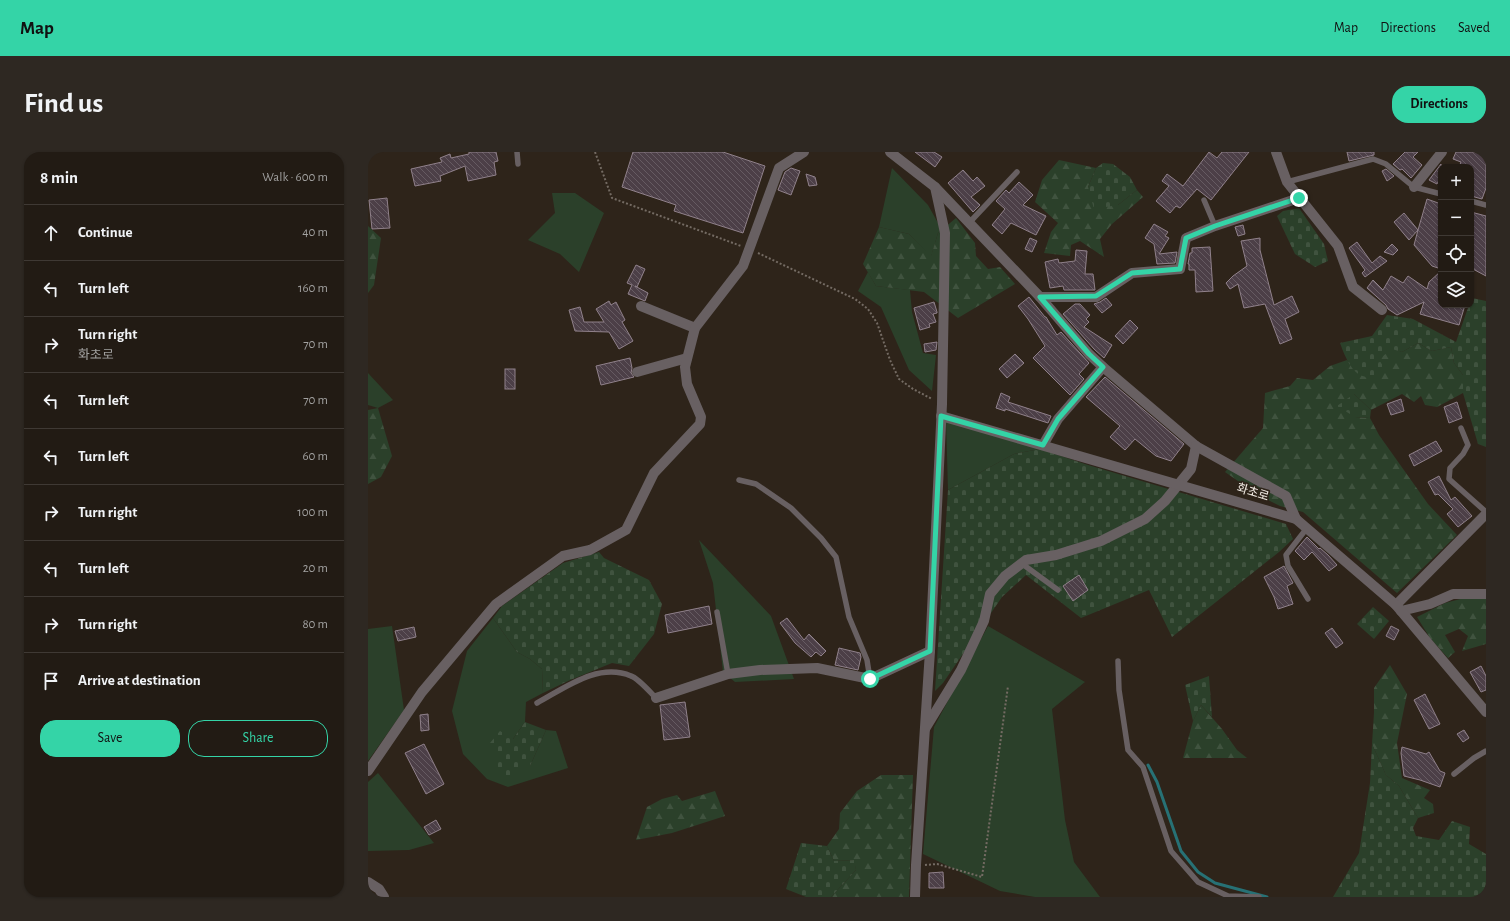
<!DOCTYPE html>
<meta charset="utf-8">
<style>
body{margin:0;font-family:"Alegreya Sans","Noto Sans KR",sans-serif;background:#2e2822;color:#f1f3f6}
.controls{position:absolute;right:12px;top:12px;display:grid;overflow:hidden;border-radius:8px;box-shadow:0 1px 3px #0004}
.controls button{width:36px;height:36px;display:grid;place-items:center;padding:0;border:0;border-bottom:1px solid #3f3934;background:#221b14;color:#f1f3f6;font:20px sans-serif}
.stop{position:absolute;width:12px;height:12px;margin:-9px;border:3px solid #34d4a7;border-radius:50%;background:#fff}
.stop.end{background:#34d4a7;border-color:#fff;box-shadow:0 1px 4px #0008}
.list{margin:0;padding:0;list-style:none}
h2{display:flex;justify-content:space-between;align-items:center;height:52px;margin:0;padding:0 16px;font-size:17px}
h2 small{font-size:13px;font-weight:400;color:#a2a1a0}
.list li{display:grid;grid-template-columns:26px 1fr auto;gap:12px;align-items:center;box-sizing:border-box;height:56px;padding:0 16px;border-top:1px solid #3f3934}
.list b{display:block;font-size:15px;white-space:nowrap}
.list p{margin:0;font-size:13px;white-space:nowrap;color:#a2a1a0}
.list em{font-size:13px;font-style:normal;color:#a2a1a0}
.actions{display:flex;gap:8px;padding:12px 16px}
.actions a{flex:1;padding:9px 0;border:1px solid #34d4a7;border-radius:16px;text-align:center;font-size:14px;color:#34d4a7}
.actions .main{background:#34d4a7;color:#111}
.icon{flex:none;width:22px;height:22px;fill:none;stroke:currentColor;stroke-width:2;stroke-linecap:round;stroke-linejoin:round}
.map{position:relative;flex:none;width:1118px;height:745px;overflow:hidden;border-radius:16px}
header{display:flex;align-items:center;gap:24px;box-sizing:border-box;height:56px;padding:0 20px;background:#34d4a7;color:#111}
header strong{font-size:19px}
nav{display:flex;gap:22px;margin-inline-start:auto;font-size:14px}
.intro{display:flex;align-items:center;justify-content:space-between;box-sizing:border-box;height:96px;padding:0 24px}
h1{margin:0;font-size:28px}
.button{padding:10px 18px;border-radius:16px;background:#34d4a7;color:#111;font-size:14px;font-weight:700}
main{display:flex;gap:24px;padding:0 24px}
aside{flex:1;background:#221b14;border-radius:16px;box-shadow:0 1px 3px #0004}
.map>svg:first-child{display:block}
</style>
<header>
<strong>Map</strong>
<nav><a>Map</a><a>Directions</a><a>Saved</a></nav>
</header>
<div class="intro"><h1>Find us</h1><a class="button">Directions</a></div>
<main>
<aside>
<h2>8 min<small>Walk · 600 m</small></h2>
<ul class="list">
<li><svg class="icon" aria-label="ahead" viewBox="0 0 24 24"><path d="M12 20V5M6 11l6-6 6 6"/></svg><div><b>Continue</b></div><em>40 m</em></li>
<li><svg class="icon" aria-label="left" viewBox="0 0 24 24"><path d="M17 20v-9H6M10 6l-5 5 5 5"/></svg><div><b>Turn left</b></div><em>160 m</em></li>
<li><svg class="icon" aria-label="right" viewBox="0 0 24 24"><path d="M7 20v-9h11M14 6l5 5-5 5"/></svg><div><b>Turn right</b><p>화초로</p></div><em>70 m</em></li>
<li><svg class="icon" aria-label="left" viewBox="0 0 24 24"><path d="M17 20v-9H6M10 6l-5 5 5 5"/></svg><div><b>Turn left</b></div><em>70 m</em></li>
<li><svg class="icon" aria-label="left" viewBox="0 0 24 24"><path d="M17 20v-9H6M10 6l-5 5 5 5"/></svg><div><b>Turn left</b></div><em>60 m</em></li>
<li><svg class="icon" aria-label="right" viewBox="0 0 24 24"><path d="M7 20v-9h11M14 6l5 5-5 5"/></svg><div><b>Turn right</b></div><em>100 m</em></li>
<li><svg class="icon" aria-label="left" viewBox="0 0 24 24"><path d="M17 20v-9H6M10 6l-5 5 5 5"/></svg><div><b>Turn left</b></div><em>20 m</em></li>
<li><svg class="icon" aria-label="right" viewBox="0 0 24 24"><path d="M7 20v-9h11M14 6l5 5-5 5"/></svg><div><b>Turn right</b></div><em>80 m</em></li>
<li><svg class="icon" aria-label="arrive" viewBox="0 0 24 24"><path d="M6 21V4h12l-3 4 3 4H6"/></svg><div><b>Arrive at destination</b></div></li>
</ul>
<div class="actions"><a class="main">Save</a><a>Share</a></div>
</aside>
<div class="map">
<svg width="1118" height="745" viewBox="0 0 1118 745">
<defs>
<pattern id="forest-firs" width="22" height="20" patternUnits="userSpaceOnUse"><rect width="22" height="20" fill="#2b402a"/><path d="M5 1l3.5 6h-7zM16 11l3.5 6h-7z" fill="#40533f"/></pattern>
<pattern id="cemetery-stones" width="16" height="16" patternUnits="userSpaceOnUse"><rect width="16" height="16" fill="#2b402a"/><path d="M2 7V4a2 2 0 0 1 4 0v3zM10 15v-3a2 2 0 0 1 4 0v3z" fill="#40533f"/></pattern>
<pattern id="building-back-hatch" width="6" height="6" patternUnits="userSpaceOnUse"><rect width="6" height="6" fill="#4c3f47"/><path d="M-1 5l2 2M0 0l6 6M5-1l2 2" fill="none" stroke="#665b62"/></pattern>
</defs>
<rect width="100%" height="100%" fill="#2e241a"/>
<!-- green -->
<g fill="#2b402a">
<path d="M524,16L560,53L574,78L570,81L563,105L541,82L511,75Z"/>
<path d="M184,41H207L236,61L211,120L192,102L160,88L187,61Z"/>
<path d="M500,120L508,134L542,138L544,160L555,201L568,203L564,239L541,218L513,155L490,139Z"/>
<path d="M0,221L25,248L10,256L0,253Z"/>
<path d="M578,269L672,297L646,302L580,338Z"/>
<path d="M331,388L403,464L426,527L367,530L355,520L345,431Z"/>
<path d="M125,466L149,500L162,507L174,517L175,541L158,550L157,570L145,587L152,614H162L178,578L188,579L200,616L140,635L119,627L95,602L84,559L99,499Z"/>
<path d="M24,474L36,558L0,609V477Z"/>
<path d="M620,474L717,530L684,557L697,668L706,710L732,745H667L632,739L555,702L566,575Z"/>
<path d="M10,621L66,691L41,698L0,699V630Z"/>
</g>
<!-- forest -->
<g fill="url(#forest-firs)">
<path d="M691,8L728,16L720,35L750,53L769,38L775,45L744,72L732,87L736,105L712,89L703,93L702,104L676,101L683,80L690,71L667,50L674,28Z"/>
<path d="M588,66L607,91L608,104L620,117L632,115L647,132L590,166L556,140L508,134L495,112L511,75L541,82L563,104L570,81Z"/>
<path d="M0,74L13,86L6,133L0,141Z"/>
<path d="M1050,191L1064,199L1083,195L1086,211L1095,223V241L1069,255L1057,253L1053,244L1046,250L1034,242L1003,258L986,242L987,265L1002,266L1011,283L1060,352L1089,383L1029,441L935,360L912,354L890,343L857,320L895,276L897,241L922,234L929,226L945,228L962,214L979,208L990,221L1024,196L1034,200Z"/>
<path d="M10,256L24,304L13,325L0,332V258Z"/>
<path d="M1100,445H1118V492L1094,499L1100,484L1091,477L1077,483L1087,500L1080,506L1062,486L1049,465L1077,451Z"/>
<path d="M1022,513L1039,542L1029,591L1034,626L1062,638L1056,646L1065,652L1066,661L1050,666L1031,634L1018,623L1004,592L1006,561V536Z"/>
<path d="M833,553L854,577L869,598L879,606H815L825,569Z"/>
<path d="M513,623H545L541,745H463L488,718L486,708L466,709L459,694L471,677L472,661L489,639Z"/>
<path d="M347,639L357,664L304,681L268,688L279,655L294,647L309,643L314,649Z"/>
</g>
<!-- cemetery -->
<g fill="url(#cemetery-stones)">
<path d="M735,11L745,12L762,25L769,38L750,53L726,57L720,35L728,16Z"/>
<path d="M931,56L956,92L960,109L947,115L927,102L909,64L915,59Z"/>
<path d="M1104,146L1118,149V295L1110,292L1095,241V223L1086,211L1083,195L1064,199L1050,191L1034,200L1024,197L1011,207L1017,218C991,237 980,213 972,191L1004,184L1019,163L1045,167L1088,190L1101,153H1103Z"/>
<path d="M986,242L1003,258L1002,266L987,265L969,254Z"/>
<path d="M672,297L720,313L918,372L925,387L911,400L804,485L781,438L713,466L658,423L634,445L575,531L567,539L580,338L646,302Z"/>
<path d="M231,400L236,406L281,428L294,452L286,482L261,514L244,511L200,529L175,541L174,517L162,507L149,500L125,466L134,454L195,411Z"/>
<path d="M1005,455L1021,469L1006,487L989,472Z"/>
<path d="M841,524L844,565L833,553L825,569L817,533Z"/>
<path d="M157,570L178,578L162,614H152L138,627L127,610L132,604L122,591L132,579L145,587Z"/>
<path d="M1004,592L1018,623L1031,634L1050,666L1045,676L1048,684L1071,688L1084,669L1102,675L1101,692L1118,702V745H965L991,701L1002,631Z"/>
<path d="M433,691L459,694L466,709L487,708L488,718L463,745H438L418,737Z"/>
</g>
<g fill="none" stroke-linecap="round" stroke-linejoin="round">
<!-- stream -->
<path stroke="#277175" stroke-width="3" d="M780,613L789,630L813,699L830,720L847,731L899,745"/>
</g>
<!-- building -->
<g fill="url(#building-back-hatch)" stroke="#90818b">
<path d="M101,0H128L130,9L126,10L128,23L100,29L97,14L72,24L73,29L47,34L43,17L74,10L72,6L82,2L83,6L101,2Z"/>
<path d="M265,0H355L397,14L375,81L306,59L308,53L254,35Z"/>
<path d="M547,0H566L574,5L567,15Z"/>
<path d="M841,0L849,6L854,0H881L843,48L829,37L812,56L808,54L802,61L788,49L801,34L794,29L799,22L815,34Z"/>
<path d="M979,0H1006V3L981,9Z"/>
<path d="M1037,0H1050L1045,5L1054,13L1043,26L1034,17L1032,18L1025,12Z"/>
<path d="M1088,0H1118V36L1114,47L1103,44V15H1091L1093,10L1085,7Z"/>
<path d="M1073,12V24L1069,32L1061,28Z"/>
<path d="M423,16L432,19L423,43L410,38L417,20Z"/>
<path d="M1018,17L1026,24L1019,29L1014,19Z"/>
<path d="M595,18L605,29L609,25L617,34L603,45L612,53L605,60L580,31Z"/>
<path d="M438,22L447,25L449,33L441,34Z"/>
<path d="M651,30L665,43L655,53L678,64L668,83L643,71L634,82L624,73L637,57L628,49L638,38L641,41Z"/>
<path d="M19,46L22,76L4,77L1,48Z"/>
<path d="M1059,47L1073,52V117L1064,114L1046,93L1050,78L1041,88L1026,70L1036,61L1050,78Z"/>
<path d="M1103,60L1118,64V124L1103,116Z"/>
<path d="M786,72L800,80L797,84L801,86L791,102L809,100L807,111L789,112L786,92L777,86Z"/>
<path d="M875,73L877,82L870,84L867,75Z"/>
<path d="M662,86L669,89L664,100L657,97Z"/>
<path d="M892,86V98L906,153L924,144L931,160L917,167L924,187L912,192L897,152L876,156L870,132L862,137L858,131L865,124L879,114L873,89Z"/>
<path d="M989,90L1004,111L1012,104L1019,109L997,125L994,121L997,118L981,96Z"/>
<path d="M1024,92L1030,98L1025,103L1016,100Z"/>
<path d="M842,95L845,139L828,140L827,118H821V112H820L822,101H824V96Z"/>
<path d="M708,98L719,99L717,122H725L727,138H696L695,134L682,136L677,110L690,107L691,111L707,109Z"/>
<path d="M268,113L277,117L269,135L267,134L280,141L277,149L260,142L264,133L259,131Z"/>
<path d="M1073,119V153H1097L1091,173L1052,162L1056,150L1029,163L1020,157L1018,153L999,136L1005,128L1015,138L1023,124L1035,131L1040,124L1059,137L1061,130Z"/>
<path d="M661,145L677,165H678L689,183L693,180L721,211L711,222L716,227L702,243L665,206L677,194L660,167L650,154Z"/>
<path d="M738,146L744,153L734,161L726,152L732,150Z"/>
<path d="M241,149L243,153L248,150L257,168L254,170L265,189L251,197L241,180L207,179L201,158L212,155L216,170H236L228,157Z"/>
<path d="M566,150L569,160V161L565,162L568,170L561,172L562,175L552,178L546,156Z"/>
<path d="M707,152H712L722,163L718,167L721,170L716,175L744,193L736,206L726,197L695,162Z"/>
<path d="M762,168L770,176L755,192L747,184Z"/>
<path d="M569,190L568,198L557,200L556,192Z"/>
<path d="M647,202L656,211L639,226L631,217Z"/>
<path d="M262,206L264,216L263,221L266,225L233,233L228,214Z"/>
<rect x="137" y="217" width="10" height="20"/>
<path d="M737,225L816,292L803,309L788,304L767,287L757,298L742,285L752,274L718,245Z"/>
<path d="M633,241L642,245L640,250L683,264L680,271L637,257V259L628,256Z"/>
<path d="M1033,247L1036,259L1023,263L1019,252Z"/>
<path d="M1089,250L1094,266L1081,271L1076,255Z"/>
<path d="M1068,289L1074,299L1046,314L1041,303Z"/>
<path d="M1071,324L1083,348L1087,345L1104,364L1090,375L1079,362L1085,357L1070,342L1067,343L1060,330Z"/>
<path d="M939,385L951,397L952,396L960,403L969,413L961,419L944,400L936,408L927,399Z"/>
<path d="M916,414L925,431L919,434L925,452L910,457L906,445L896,425Z"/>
<path d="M711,423L720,438L705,449L695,434Z"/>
<path d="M341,454L344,472L300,481L297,463Z"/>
<path d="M419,466L436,488L441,482L458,499L453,504L448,500L443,505L427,491L412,471Z"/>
<path d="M1023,474L1031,478L1026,488L1018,484Z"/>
<path d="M46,475L48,485L30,489L27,479Z"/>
<path d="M964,476L975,491L968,496L957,481Z"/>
<path d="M471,496L492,501L493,505L490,518L467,513Z"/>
<path d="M1113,514L1118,524V538L1113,540L1102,520Z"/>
<path d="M1057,542L1072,572L1061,577L1046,548Z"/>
<path d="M317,550L322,585L296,588L292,553Z"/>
<path d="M60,562L61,578L53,579L52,563Z"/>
<path d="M1096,578L1101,586L1095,590L1089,582Z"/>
<path d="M56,592L76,632L58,642L37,601Z"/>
<path d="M1034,595L1058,602L1061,600L1072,619L1077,621L1072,635L1052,628L1036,624L1033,601Z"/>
<path d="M68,668L73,677L61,683L56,675Z"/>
<path d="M575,720L576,736H561V721Z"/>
</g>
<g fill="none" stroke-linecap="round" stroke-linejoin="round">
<!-- path -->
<g stroke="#746b63" stroke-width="2" stroke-dasharray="2 2" stroke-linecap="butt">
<path d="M227,0L244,46L373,94"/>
<path d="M390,101L487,147L500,157L509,171L522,208L531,227L545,237L564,247"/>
<path d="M557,713L569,712L614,725L640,534"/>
</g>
<!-- service -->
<g stroke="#686062" stroke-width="5.5">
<path d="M149,0L150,12"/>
<path d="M919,30L1005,7L1018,12L1046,35L1073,42"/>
<path d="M836,48L847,74"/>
<path d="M1103,49L1118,53"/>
<path d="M601,71L649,20"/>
<path d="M1093,276L1100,293L1095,302L1082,316L1081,327L1118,360"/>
<path d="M371,328L388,332L423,356L453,386L468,405L481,465L499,508L502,527"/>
<path d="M939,376L918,403L920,414L940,447"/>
<path d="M653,411L690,438"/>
<path d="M349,460L360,522"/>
<path d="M750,509L751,538L760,598L775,615L803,699L830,730L860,744L891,745"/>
<path d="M169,551C197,536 230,510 263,524C270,526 282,540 288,546"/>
<path d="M1086,622L1106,606L1118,599"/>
</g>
<!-- minor -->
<g stroke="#686062" stroke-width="10">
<path d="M908,0L919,30L970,94L985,135L1014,158"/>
<path d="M567,35L672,145L721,202L735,215L828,294L918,344L928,367"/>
<path d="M1046,35L1074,0"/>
<path d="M672,145H728L764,121L812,117L818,86L847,74L931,46"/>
<path d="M273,154L327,176"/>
<path d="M269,220L319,206"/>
<path d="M675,293L690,267L735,215"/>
<path d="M1028,453L1118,362"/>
<path d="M1033,459L1062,452L1085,442H1118"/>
<path d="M288,546L360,522L392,518L449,516L502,527L562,499"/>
<path d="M557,577L593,518L616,469L622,442L637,424L658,408L688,403L733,389L777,367L797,349L823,317L828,294"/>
<path d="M0,619L54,540L128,452L195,404L222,398L258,378L286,321L332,272L333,265L319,232L317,215L327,176L375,114L411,16L436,0"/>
<path d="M0,730L11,737L16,745"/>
</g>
<!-- tertiary -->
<g stroke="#686062" stroke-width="10">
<path d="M522,0L567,35L577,81L574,252L562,499L548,713L547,745"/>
<path d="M573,264L928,367L1028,453L1118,560"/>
</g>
</g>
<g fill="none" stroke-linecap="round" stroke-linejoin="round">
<!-- route -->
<path stroke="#34d4a7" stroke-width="5" d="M502,527L562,499L573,264L675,293L690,267L735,215L721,202L672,145L728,144L764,121L812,117L818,86L847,74L931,46"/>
</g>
<g text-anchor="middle" stroke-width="3.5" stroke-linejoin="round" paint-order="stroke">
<!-- street labels -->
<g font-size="12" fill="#f4eee7" stroke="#2e241a">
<text transform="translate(885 340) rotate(17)" y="4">화초로</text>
</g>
</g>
</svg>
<div class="controls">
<button>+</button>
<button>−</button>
<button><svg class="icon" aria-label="locate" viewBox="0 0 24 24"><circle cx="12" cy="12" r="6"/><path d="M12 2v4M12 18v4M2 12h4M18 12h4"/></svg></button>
<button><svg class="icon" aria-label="layers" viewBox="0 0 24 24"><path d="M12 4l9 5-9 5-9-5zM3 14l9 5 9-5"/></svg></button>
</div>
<div class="stop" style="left:502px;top:527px"></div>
<div class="stop end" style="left:931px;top:46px"></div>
</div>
</main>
